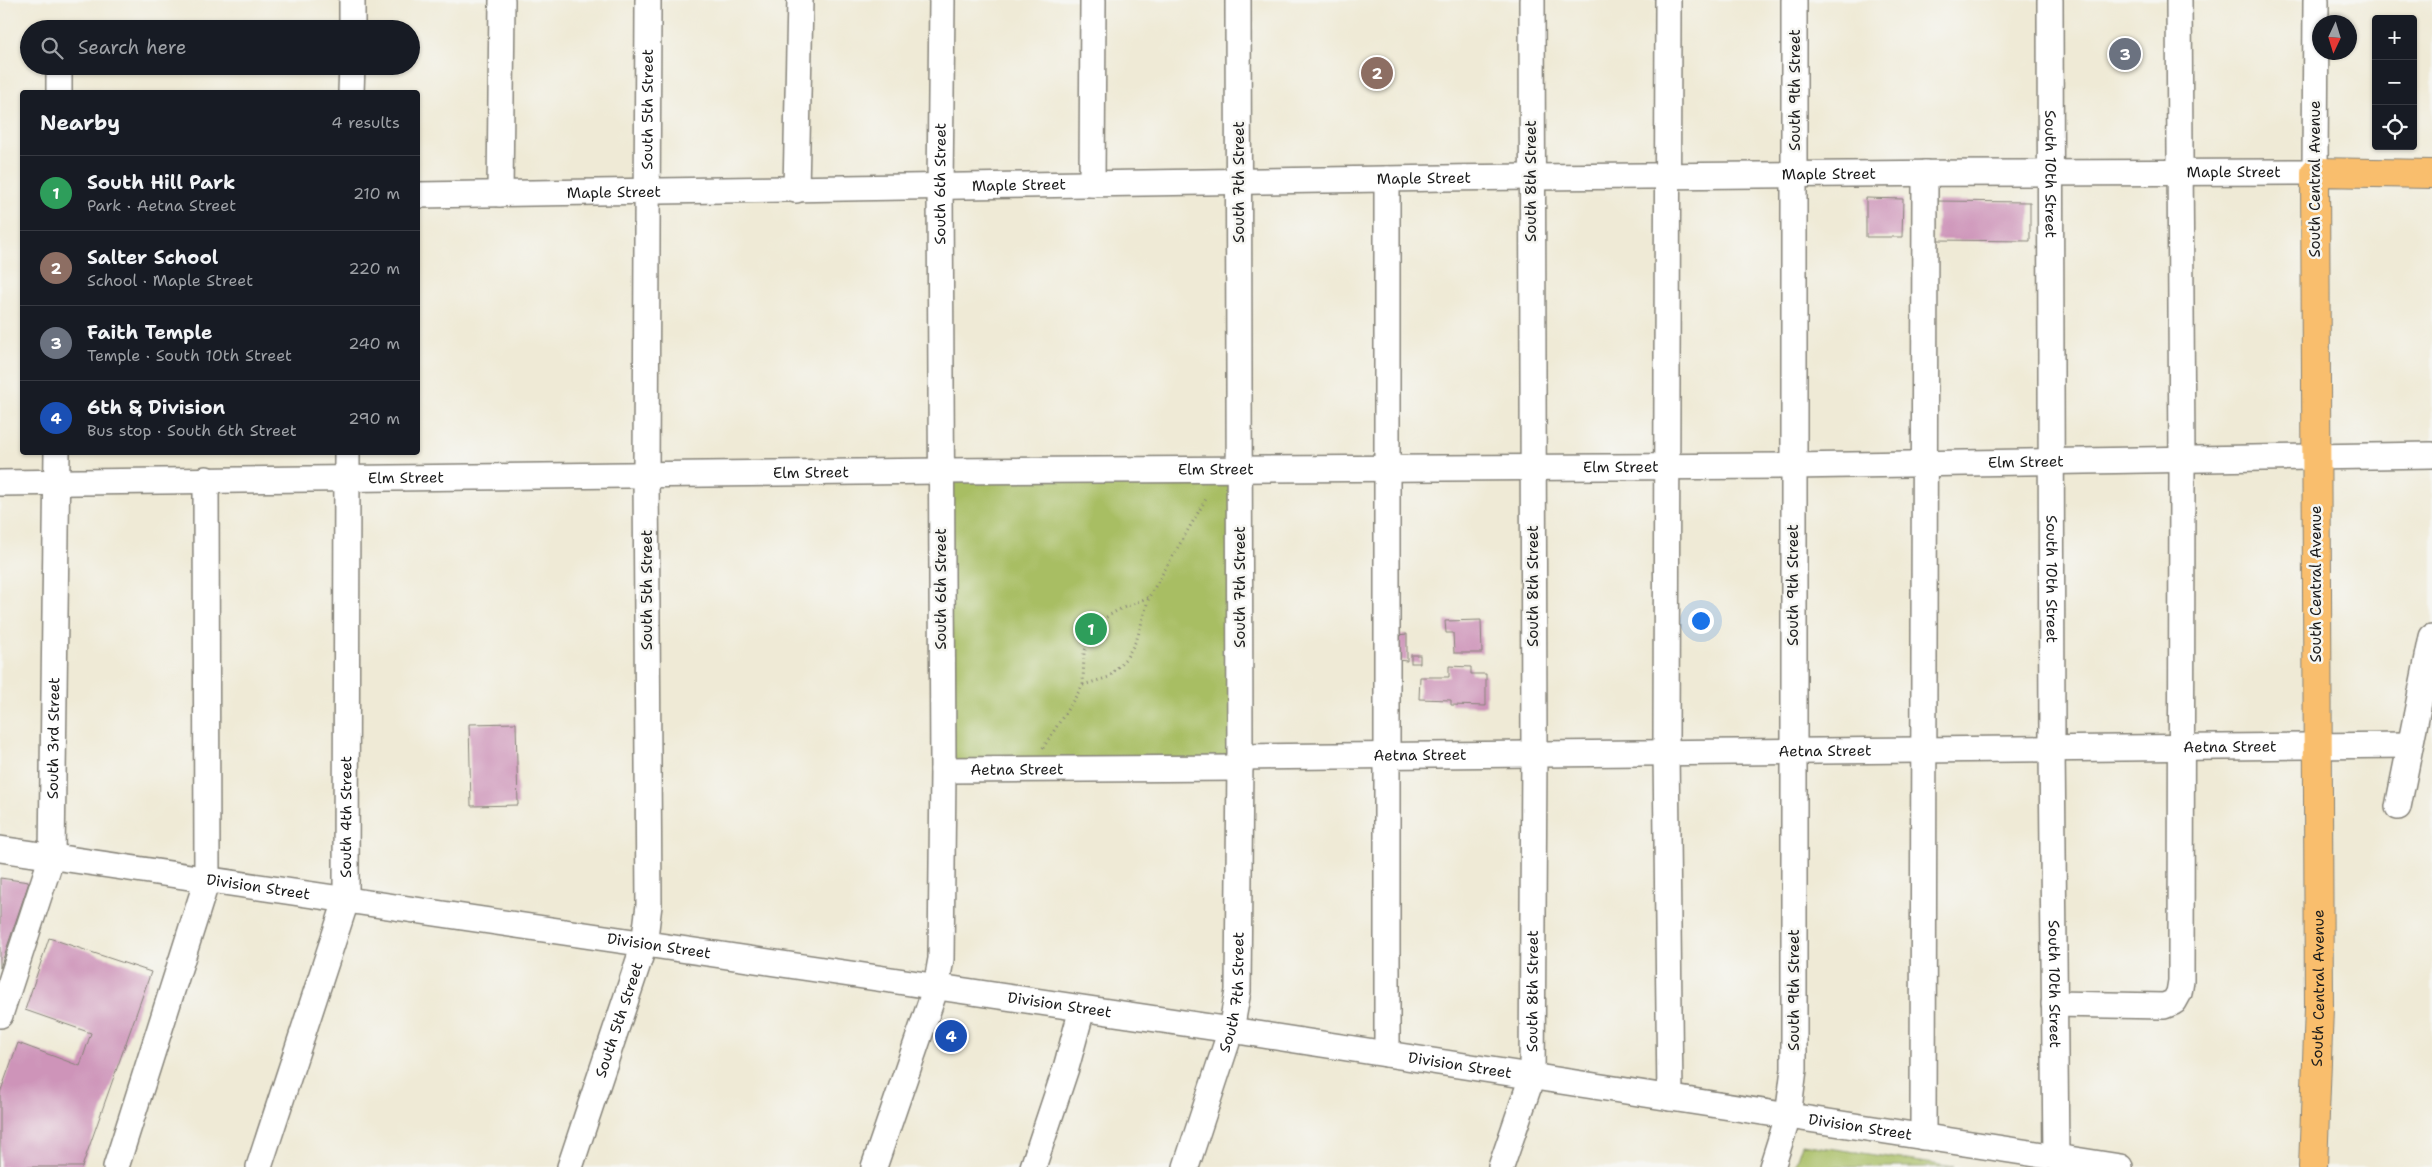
<!DOCTYPE html>
<meta charset="utf-8">
<style>
body{margin:0;font-family:"Shantell Sans",sans-serif;background:#242831;color:#f1f3f6}
.controls{position:absolute;right:15px;top:15px;display:grid;overflow:hidden;border-radius:5px;box-shadow:0 1px 4px #0004}
.controls button{width:45px;height:45px;display:grid;place-items:center;padding:0;border:0;border-bottom:1px solid #363941;background:#171b24;color:#f1f3f6;font:25px sans-serif}
.compass{position:absolute;left:2312px;top:15px;width:45px;height:45px;border-radius:50%;background:#171b24;box-shadow:0 1px 4px #0004;rotate:184deg}
.you{position:absolute;left:1700px;top:620px;width:18px;height:18px;margin:-12px;border:4px solid #fff;border-radius:50%;background:#1a73e8;box-shadow:0 0 0 8px #1a73e833}
.badge{display:grid;place-items:center;width:32px;height:32px;border-radius:50%;background:#c8321e;color:#fff;font-size:16px;font-weight:700}
.pin{position:absolute;translate:-50% -50%;border:2px solid #fff;box-shadow:0 1px 5px #0006}
.list{margin:0;padding:0;list-style:none}
h2{display:flex;justify-content:space-between;align-items:center;height:65px;margin:0;padding:0 20px;font-size:21px}
h2 small{font-size:16px;font-weight:400;color:#9ea1a6}
.list li{display:grid;grid-template-columns:32px 1fr auto;gap:15px;align-items:center;box-sizing:border-box;height:75px;padding:0 20px;border-top:1px solid #363941}
.list b{display:block;font-size:19px;white-space:nowrap}
.list p{margin:0;font-size:16px;white-space:nowrap;color:#9ea1a6}
.list em{font-size:16px;font-style:normal;color:#9ea1a6}
.icon{flex:none;width:28px;height:28px;fill:none;stroke:currentColor;stroke-width:2;stroke-linecap:round;stroke-linejoin:round}
.map{position:relative;flex:none;width:2432px;height:1167px;overflow:hidden}
.search{position:absolute;background:#171b24;box-shadow:0 1px 4px #0004;left:20px;top:20px;width:400px;height:55px;display:flex;align-items:center;gap:12px;box-sizing:border-box;padding:0 18px;border-radius:28px;color:#9ea1a6;font-size:19px}
.panel{position:absolute;background:#171b24;box-shadow:0 1px 4px #0004;left:20px;top:90px;width:400px;height:365px;border-radius:5px}
.map>svg:first-child{display:block}
</style>
<div class="map">
<svg width="2432" height="1167" viewBox="0 0 2432 1167">
<rect width="100%" height="100%" fill="#f6f6f2"/>
<filter id="ink" filterUnits="userSpaceOnUse"><feTurbulence type="fractalNoise" baseFrequency=".02" numOctaves="2"/><feDisplacementMap in="SourceGraphic" scale="10" xChannelSelector="R" yChannelSelector="G"/><feConvolveMatrix kernelMatrix="1 2 1 2 8 2 1 2 1" color-interpolation-filters="sRGB"/></filter>
<filter id="wash" filterUnits="userSpaceOnUse"><feTurbulence type="fractalNoise" baseFrequency=".0096" numOctaves="4" result="noise"/><feDisplacementMap in="SourceGraphic" scale="20" xChannelSelector="R" yChannelSelector="G"/><feGaussianBlur stdDeviation="1.12" result="paint"/><feColorMatrix in="noise" values="0 0 0 0 0 0 0 0 0 0 0 0 0 0 0 0 0 1.4 0 .05"/><feComposite in="paint" operator="in"/></filter>
<g filter="url(#wash)">
<rect width="100%" height="100%" fill="#efead6"/>
<!-- green -->
<g fill="#a8be63" stroke="#626d40">
<path d="M940,471H1240V768L943,770Z"/>
<path d="M1802,1144L1954,1167H1794Z"/>
</g>
<g id="blocks">
<!-- building -->
<g fill="#ce94b9">
<path d="M1866,198L1903,199L1902,237H1866Z"/>
<path d="M1937,201L2030,202V241L1937,240Z"/>
<path d="M1481,620L1482,653H1454L1453,633H1446L1445,621Z"/>
<path d="M1407,634V661L1397,660V635Z"/>
<rect x="1411" y="655" width="9" height="8"/>
<path d="M1449,666L1471,667V674H1486V706L1451,705V700L1419,699L1420,677H1449Z"/>
<path d="M516,723L518,805L471,806L469,724Z"/>
<path d="M0,878L29,882L0,968Z"/>
<path d="M49,938L151,972L82,1167H0V1093L18,1043L80,1066L91,1033L25,1010Z"/>
</g>
</g>
</g>
<g filter="url(#ink)">
<use href="#blocks" fill-opacity="0" stroke="#868379" stroke-width="1"/>
<g fill="none" stroke-linecap="round" stroke-linejoin="round">
<defs>
<g id="minor">
<path d="M1668,0L1666,751L1670,1098"/>
<path id="s1" d="M2050,0L2052,748L2056,1157"/>
<path d="M352,29V0"/>
<path d="M59,92V66"/>
<path d="M351,92L352,66"/>
<path d="M1092,184L1093,0"/>
<path d="M796,190L800,0"/>
<path d="M500,194L502,0"/>
<path id="s2" d="M418,195C789,191 1161,181 1533,177C1794,174 2054,172 2315,172L2316,0"/>
<path id="s3" d="M0,483L940,471L1793,466L2432,455"/>
<path id="s4" d="M1240,757L2409,745"/>
<path id="s5" d="M943,770L1240,768"/>
<path d="M2398,807L2432,637"/>
<path id="s6" d="M0,849L1231,1030L2120,1167"/>
<path d="M2054,1004L2164,1006L2174,1002L2179,993L2181,981L2182,460L2179,0"/>
<path id="s7" d="M0,1015L52,856L57,452"/>
<path d="M1387,1054V179"/>
<path d="M1923,1137L1925,173"/>
<path d="M116,1167L207,880L206,479"/>
<path id="s8" d="M259,1167L346,901L347,452"/>
<path id="s9" d="M570,1167L644,945L649,905L646,476L648,0"/>
<path id="s10" d="M874,1167L936,987L941,959L943,770L940,187L942,0"/>
<path d="M1033,1167L1066,1068L1082,1009"/>
<path id="s11" d="M1186,1167L1231,1030L1238,991L1240,757L1238,0"/>
<path id="s12" d="M1501,1167L1532,1077L1534,753L1532,0"/>
<path d="M1772,1167L1788,1117L1794,1069V0"/>
</g>
<g id="major">
<path id="s13" d="M2313,1167L2319,1008L2315,172L2432,174"/>
</g>
</defs>
<!-- minor casing -->
<use href="#minor" stroke="#868379" stroke-width="28"/>
<!-- major casing -->
<use href="#major" stroke="#868379" stroke-width="30"/>
<!-- path -->
<g stroke="#868379" stroke-width="3" stroke-dasharray="1 4" stroke-linecap="butt">
<path d="M1083,685L1109,677L1127,657L1137,639L1149,597L1206,499"/>
<path d="M1043,748L1083,685L1084,652L1100,621L1118,610L1149,597"/>
</g>
<!-- minor -->
<use href="#minor" stroke="#fff" stroke-width="25"/>
<!-- major -->
<use href="#major" stroke="#f9be6d" stroke-width="28"/>
</g>
</g>
<g text-anchor="middle" stroke-width="5" stroke-linejoin="round" paint-order="stroke">
<!-- street labels -->
<g font-size="15" fill="#1c1c1c" stroke="#f6f6f2">
<text transform="translate(1795 90) rotate(-90)" y="5">South 9th Street</text>
<text dy="5" stroke="none"><textPath href="#s9" startOffset="1070">South 5th Street</textPath></text>
<text dy="5" stroke="none"><textPath href="#s2" startOffset="1816">Maple Street</textPath></text>
<text dy="5" stroke="none"><textPath href="#s2" startOffset="1411">Maple Street</textPath></text>
<text dy="5" stroke="none"><textPath href="#s1" startOffset="174">South 10th Street</textPath></text>
<text dy="5" stroke="none"><textPath href="#s2" startOffset="1006">Maple Street</textPath></text>
<text transform="translate(2315 179) rotate(-90)" y="5">South Central Avenue</text>
<text transform="translate(1531 181) rotate(-90)" y="5">South 8th Street</text>
<text transform="translate(1239 182) rotate(-90)" y="5">South 7th Street</text>
<text dy="5" stroke="none"><textPath href="#s10" startOffset="994">South 6th Street</textPath></text>
<text dy="5" stroke="none"><textPath href="#s2" startOffset="601">Maple Street</textPath></text>
<text dy="5" stroke="none"><textPath href="#s2" startOffset="196">Maple Street</textPath></text>
<text dy="5" stroke="none"><textPath href="#s3" startOffset="2026">Elm Street</textPath></text>
<text dy="5" stroke="none"><textPath href="#s3" startOffset="1621">Elm Street</textPath></text>
<text dy="5" stroke="none"><textPath href="#s3" startOffset="1216">Elm Street</textPath></text>
<text dy="5" stroke="none"><textPath href="#s3" startOffset="811">Elm Street</textPath></text>
<text dy="5" stroke="none"><textPath href="#s3" startOffset="406">Elm Street</textPath></text>
<text dy="5" stroke="none"><textPath href="#s1" startOffset="579">South 10th Street</textPath></text>
<text transform="translate(2316 584) rotate(-90)" y="5">South Central Avenue</text>
<text transform="translate(1793 585) rotate(-90)" y="5">South 9th Street</text>
<text transform="translate(1533 586) rotate(-90)" y="5">South 8th Street</text>
<text transform="translate(1240 587) rotate(-90)" y="5">South 7th Street</text>
<text transform="translate(941 589) rotate(-90)" y="5">South 6th Street</text>
<text transform="translate(647 590) rotate(-90)" y="5">South 5th Street</text>
<text dy="5" stroke="none"><textPath href="#s7" startOffset="285">South 3rd Street</textPath></text>
<text dy="5" stroke="none"><textPath href="#s4" startOffset="990">Aetna Street</textPath></text>
<text dy="5" stroke="none"><textPath href="#s4" startOffset="585">Aetna Street</textPath></text>
<text dy="5" stroke="none"><textPath href="#s4" startOffset="180">Aetna Street</textPath></text>
<text dy="5" stroke="none"><textPath href="#s5" startOffset="74">Aetna Street</textPath></text>
<text dy="5" stroke="none"><textPath href="#s8" startOffset="364">South 4th Street</textPath></text>
<text dy="5" stroke="none"><textPath href="#s6" startOffset="261">Division Street</textPath></text>
<text dy="5" stroke="none"><textPath href="#s6" startOffset="666">Division Street</textPath></text>
<text dy="5" stroke="none"><textPath href="#s1" startOffset="984">South 10th Street</textPath></text>
<text dy="5" stroke="none"><textPath href="#s13" startOffset="179">South Central Avenue</textPath></text>
<text transform="translate(1794 990) rotate(-90)" y="5">South 9th Street</text>
<text dy="5" stroke="none"><textPath href="#s11" startOffset="182">South 7th Street</textPath></text>
<text dy="5" stroke="none"><textPath href="#s12" startOffset="181">South 8th Street</textPath></text>
<text dy="5" stroke="none"><textPath href="#s6" startOffset="1071">Division Street</textPath></text>
<text dy="5" stroke="none"><textPath href="#s9" startOffset="155">South 5th Street</textPath></text>
<text dy="5" stroke="none"><textPath href="#s6" startOffset="1476">Division Street</textPath></text>
<text dy="5" stroke="none"><textPath href="#s6" startOffset="1881">Division Street</textPath></text>
</g>
</g>
</svg>
<div class="controls">
<button>+</button>
<button>−</button>
<button><svg class="icon" aria-label="locate" viewBox="0 0 24 24"><circle cx="12" cy="12" r="6"/><path d="M12 2v4M12 18v4M2 12h4M18 12h4"/></svg></button>
</div>
<svg class="compass" viewBox="-18 -18 36 36"><path d="M0-13l5 13h-10z" fill="#e53935"/><path d="M0 13l5-13h-10z" fill="#9ea1a6"/></svg>
<div class="you"></div>
<div class="pin badge" style="left:1091px;top:629px;background:#2e9e5b">1</div>
<div class="pin badge" style="left:1377px;top:73px;background:#8d6e63">2</div>
<div class="pin badge" style="left:2125px;top:54px;background:#6b7280">3</div>
<div class="pin badge" style="left:951px;top:1036px;background:#1a4fb4">4</div>
<div class="search"><svg class="icon" aria-label="search" viewBox="0 0 24 24"><circle cx="10" cy="10" r="6"/><path d="M15 15l6 6"/></svg>Search here</div>
<section class="panel">
<h2>Nearby<small>4 results</small></h2>
<ul class="list">
<li><span class="badge" style="background:#2e9e5b">1</span><div><b>South Hill Park</b><p>Park · Aetna Street</p></div><em>210 m</em></li>
<li><span class="badge" style="background:#8d6e63">2</span><div><b>Salter School</b><p>School · Maple Street</p></div><em>220 m</em></li>
<li><span class="badge" style="background:#6b7280">3</span><div><b>Faith Temple</b><p>Temple · South 10th Street</p></div><em>240 m</em></li>
<li><span class="badge" style="background:#1a4fb4">4</span><div><b>6th &amp; Division</b><p>Bus stop · South 6th Street</p></div><em>290 m</em></li>
</ul>
</section>
</div>
